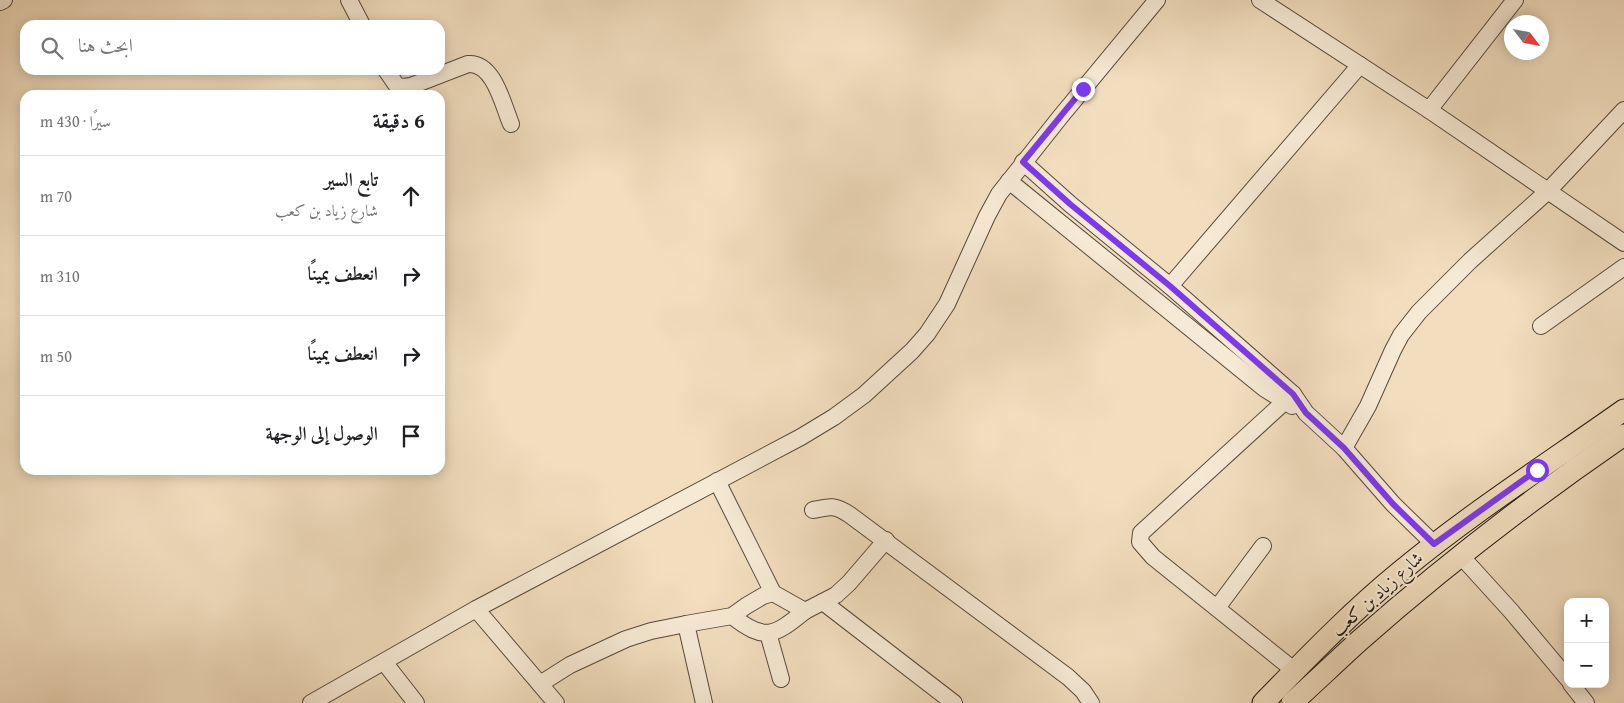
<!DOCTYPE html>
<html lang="ar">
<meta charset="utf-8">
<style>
body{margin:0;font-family:"Gentium Book Plus",Amiri,serif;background:#f6f6f6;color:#202124;direction:rtl}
.controls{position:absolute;right:15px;bottom:15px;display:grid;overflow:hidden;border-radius:10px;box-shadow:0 2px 12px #0003}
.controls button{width:45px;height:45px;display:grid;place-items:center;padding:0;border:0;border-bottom:1px solid #e0e0e0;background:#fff;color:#202124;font:25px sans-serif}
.compass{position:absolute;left:1504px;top:15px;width:45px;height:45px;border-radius:50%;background:#fff;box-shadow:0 2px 12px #0003;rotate:122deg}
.stop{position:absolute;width:15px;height:15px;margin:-11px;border:4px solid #7c3aed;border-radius:50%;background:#fff}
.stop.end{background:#7c3aed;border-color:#fff;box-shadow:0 1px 5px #0008}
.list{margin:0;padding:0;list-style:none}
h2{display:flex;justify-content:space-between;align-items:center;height:65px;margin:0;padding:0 20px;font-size:21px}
h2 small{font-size:16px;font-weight:400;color:#757577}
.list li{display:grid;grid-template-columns:32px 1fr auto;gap:15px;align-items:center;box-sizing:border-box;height:80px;padding:0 20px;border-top:1px solid #e0e0e0}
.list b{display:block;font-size:19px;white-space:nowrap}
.list p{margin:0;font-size:16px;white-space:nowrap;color:#757577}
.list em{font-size:16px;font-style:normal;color:#757577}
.icon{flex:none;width:28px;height:28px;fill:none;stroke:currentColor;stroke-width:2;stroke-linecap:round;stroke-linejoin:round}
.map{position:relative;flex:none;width:1624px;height:703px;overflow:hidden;direction:ltr}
.search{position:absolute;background:#fff;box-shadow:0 2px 12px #0003;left:20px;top:20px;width:425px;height:55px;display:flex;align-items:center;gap:12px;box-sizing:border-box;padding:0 18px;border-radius:15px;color:#757577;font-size:19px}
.panel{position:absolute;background:#fff;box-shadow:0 2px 12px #0003;left:20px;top:90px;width:425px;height:385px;border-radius:15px;direction:rtl}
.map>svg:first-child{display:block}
</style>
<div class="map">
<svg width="1624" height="703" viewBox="0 0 1624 703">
<rect width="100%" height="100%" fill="#f2debf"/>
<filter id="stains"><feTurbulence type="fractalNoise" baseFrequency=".004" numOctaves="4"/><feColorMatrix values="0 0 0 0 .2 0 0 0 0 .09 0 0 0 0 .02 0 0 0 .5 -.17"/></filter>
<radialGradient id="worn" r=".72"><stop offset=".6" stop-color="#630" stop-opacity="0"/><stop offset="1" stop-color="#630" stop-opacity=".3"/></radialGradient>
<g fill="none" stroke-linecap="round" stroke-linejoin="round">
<defs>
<g id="minor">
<path d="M349,0L362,25"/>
<path d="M1260,0L1429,110L1624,243"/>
<path d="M0,2L4,0"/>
<path d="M386,70L397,86L404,87L411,86L468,64C494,62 503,105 511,124"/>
<path d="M1429,110L1515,0"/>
<path d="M1023,162L1070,204L1170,286L1293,394L1306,413L1344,448L1393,504L1434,544"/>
<path d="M1009,181L1265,389L1292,406"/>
<path d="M1170,286L1360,65"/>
<path d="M1541,326L1624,267"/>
<path d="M1293,394L1141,533L1140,542L1153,557L1295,671"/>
<path d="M1344,448L1368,406L1393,350L1401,335L1419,312L1470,261L1548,191L1624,110"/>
<path d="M717,481L773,593L805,611L836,595L849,583L886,540"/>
<path d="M813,510C831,506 835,505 850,515L1068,677L1083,691L1091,703"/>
<path d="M1461,556L1511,611L1568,679"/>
<path d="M823,602L954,703"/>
<path d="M1217,608L1263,546"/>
<path d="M476,609L556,703"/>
<path d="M732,616C765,642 774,636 805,611"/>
<path d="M686,624L704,703"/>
<path d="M768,633L781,679"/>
<path d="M384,662L416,703"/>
<path d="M540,684L570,665L626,639L651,631L686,624L732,616L746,606L763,596L773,593"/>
<path d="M1571,684L1586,703"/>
<path d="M311,703L476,609L801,437L834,417L864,395L912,351L927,334L947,304L987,216L999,194L1061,116L1157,0"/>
</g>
<g id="major">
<path d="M1263,703C1307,658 1351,612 1400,572C1471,513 1549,463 1624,410"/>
<path d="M1292,703C1315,682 1337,661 1359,641C1443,567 1532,498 1624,435"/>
</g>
</defs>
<!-- minor casing -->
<use href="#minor" stroke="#56483c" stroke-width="18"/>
<!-- major casing -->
<use href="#major" stroke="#221610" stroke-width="23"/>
<!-- minor -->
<use href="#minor" stroke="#f7ead5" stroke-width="16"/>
<!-- major -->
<use href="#major" stroke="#f2debf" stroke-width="21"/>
</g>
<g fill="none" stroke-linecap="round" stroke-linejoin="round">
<!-- route -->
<path stroke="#7c3aed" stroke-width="6" d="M1083,89L1023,162L1070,204L1170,286L1293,394L1306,413L1344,448L1393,504L1434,544L1537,470"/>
</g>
<g text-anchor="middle" stroke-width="4.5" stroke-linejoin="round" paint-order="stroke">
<!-- street labels -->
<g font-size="18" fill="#221610" stroke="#f7ead5">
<text transform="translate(1377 594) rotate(-42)" y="6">شارع زياد بن كعب</text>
</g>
</g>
<rect width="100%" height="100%" filter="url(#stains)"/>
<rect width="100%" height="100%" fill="url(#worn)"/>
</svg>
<div class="controls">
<button>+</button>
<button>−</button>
</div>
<svg class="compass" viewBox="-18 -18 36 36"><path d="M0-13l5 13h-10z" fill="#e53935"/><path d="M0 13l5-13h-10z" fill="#757577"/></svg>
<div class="stop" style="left:1537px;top:470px"></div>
<div class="stop end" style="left:1083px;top:89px"></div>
<div class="search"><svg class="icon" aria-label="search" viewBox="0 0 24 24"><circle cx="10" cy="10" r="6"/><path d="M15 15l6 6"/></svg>ابحث هنا</div>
<section class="panel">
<h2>6 دقيقة<small>سيرًا · 430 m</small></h2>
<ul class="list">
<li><svg class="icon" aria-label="ahead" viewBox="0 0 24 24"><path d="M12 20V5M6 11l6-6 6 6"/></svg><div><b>تابع السير</b><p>شارع زياد بن كعب</p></div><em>70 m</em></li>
<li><svg class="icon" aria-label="right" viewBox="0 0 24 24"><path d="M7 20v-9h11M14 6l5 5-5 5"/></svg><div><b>انعطف يمينًا</b></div><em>310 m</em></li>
<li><svg class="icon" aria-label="right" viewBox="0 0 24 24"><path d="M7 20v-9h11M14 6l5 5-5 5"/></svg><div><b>انعطف يمينًا</b></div><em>50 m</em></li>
<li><svg class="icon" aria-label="arrive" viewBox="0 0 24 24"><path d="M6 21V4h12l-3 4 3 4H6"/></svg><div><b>الوصول إلى الوجهة</b></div></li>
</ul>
</section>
</div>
